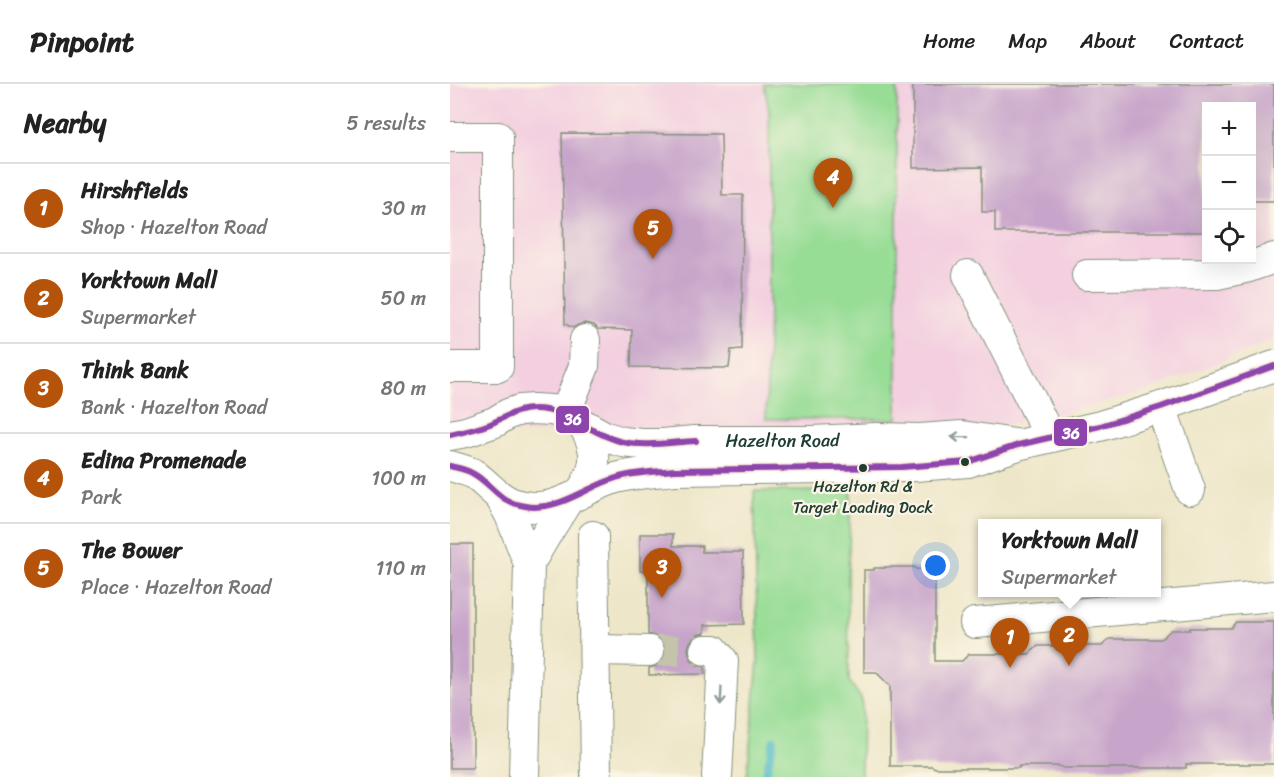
<!DOCTYPE html>
<meta charset="utf-8">
<style>
body{margin:0;font-family:Sriracha,sans-serif;background:#f6f6f6;color:#222}
.controls{position:absolute;right:18px;top:18px;display:grid;overflow:hidden;border-radius:0px;box-shadow:0 6px 24px #0002}
.controls button{width:54px;height:54px;display:grid;place-items:center;padding:0;border:0;border-bottom:2px solid #e0e0e0;background:#fff;color:#222;font:30px sans-serif}
.you{position:absolute;left:486px;top:482px;width:21px;height:21px;margin:-15px;border:4px solid #fff;border-radius:50%;background:#1a73e8;box-shadow:0 0 0 9px #1a73e833}
.badge{display:grid;place-items:center;width:39px;height:39px;border-radius:50%;background:#b45309;color:#fff;font-size:20px;font-weight:700}
.pin{position:absolute;translate:-50% -50px;filter:drop-shadow(0 2px 3px #0008)}
.pin::after{content:'';position:absolute;top:32px;width:21px;height:18px;background:inherit;clip-path:polygon(0 0,100% 0,50% 100%)}
.popup{position:absolute;left:528px;top:435px;width:183px;height:78px;box-sizing:border-box;display:grid;place-content:center;border-radius:0px;background:#fff;filter:drop-shadow(0 2px 4px #0005);font-size:20px;white-space:nowrap;color:#767676}
.popup b{font-size:22px;color:#222}
.popup::after{content:'';position:absolute;left:50%;top:100%;margin-left:-12px;border:12px solid transparent;border-top-color:#fff}
.list{margin:0;padding:0;list-style:none}
h2{display:flex;justify-content:space-between;align-items:center;height:78px;margin:0;padding:0 24px;font-size:26px}
h2 small{font-size:20px;font-weight:400;color:#767676}
.list li{display:grid;grid-template-columns:39px 1fr auto;gap:18px;align-items:center;box-sizing:border-box;height:90px;padding:0 24px;border-top:2px solid #e0e0e0}
.list b{display:block;font-size:22px;white-space:nowrap}
.list p{margin:0;font-size:20px;white-space:nowrap;color:#767676}
.list em{font-size:20px;font-style:normal;color:#767676}
.icon{flex:none;width:33px;height:33px;fill:none;stroke:currentColor;stroke-width:2;stroke-linecap:round;stroke-linejoin:round}
.map{position:relative;flex:none;width:824px;height:693px;overflow:hidden}
header{display:flex;align-items:center;gap:36px;box-sizing:border-box;height:84px;padding:0 30px;background:#fff;border-bottom:2px solid #e0e0e0}
header strong{font-size:28px}
nav{display:flex;gap:33px;margin-inline-start:auto;font-size:21px}
main{display:flex}
aside{flex:1;background:#fff}
.map>svg:first-child{display:block}
</style>
<header>
<strong>Pinpoint</strong>
<nav><a>Home</a><a>Map</a><a>About</a><a>Contact</a></nav>
</header>
<main>
<aside>
<h2>Nearby<small>5 results</small></h2>
<ul class="list">
<li><span class="badge">1</span><div><b>Hirshfields</b><p>Shop · Hazelton Road</p></div><em>30 m</em></li>
<li><span class="badge">2</span><div><b>Yorktown Mall</b><p>Supermarket</p></div><em>50 m</em></li>
<li><span class="badge">3</span><div><b>Think Bank</b><p>Bank · Hazelton Road</p></div><em>80 m</em></li>
<li><span class="badge">4</span><div><b>Edina Promenade</b><p>Park</p></div><em>100 m</em></li>
<li><span class="badge">5</span><div><b>The Bower</b><p>Place · Hazelton Road</p></div><em>110 m</em></li>
</ul>
</aside>
<div class="map">
<svg width="824" height="693" viewBox="0 0 824 693">
<rect width="100%" height="100%" fill="#fcf5e5"/>
<filter id="ink" filterUnits="userSpaceOnUse"><feTurbulence type="fractalNoise" baseFrequency=".0167" numOctaves="2"/><feDisplacementMap in="SourceGraphic" scale="12" xChannelSelector="R" yChannelSelector="G"/><feConvolveMatrix kernelMatrix="1 2 1 2 8 2 1 2 1" color-interpolation-filters="sRGB"/></filter>
<filter id="wash" filterUnits="userSpaceOnUse"><feTurbulence type="fractalNoise" baseFrequency=".008" numOctaves="4" result="noise"/><feDisplacementMap in="SourceGraphic" scale="24" xChannelSelector="R" yChannelSelector="G"/><feGaussianBlur stdDeviation="1.35" result="paint"/><feColorMatrix in="noise" values="0 0 0 0 0 0 0 0 0 0 0 0 0 0 0 0 0 1.4 0 .05"/><feComposite in="paint" operator="in"/></filter>
<g filter="url(#wash)">
<rect width="100%" height="100%" fill="#ede6c8"/>
<!-- built -->
<path fill="#f3cfe0" fill-rule="evenodd" d="M0,0H824V256L702,305L593,335L502,350L0,348ZM756,22H802V176H756Z"/>
<!-- green -->
<g fill="#98dd96" stroke="#5c8d65" stroke-width="1.5">
<path d="M314,0H447V335H316L319,221V27Z"/>
<path d="M304,407H401L398,496L399,597L412,616L411,693H297L308,577Z"/>
</g>
<g fill="none" stroke-linecap="round" stroke-linejoin="round">
<!-- stream -->
<path stroke="#4cbac4" stroke-width="8" d="M315,693L324,656"/>
</g>
<g id="blocks">
<!-- building -->
<g fill="#c7a4ca">
<path d="M463,0H824V117H801V22H756V148H545V128H532V83L463,84Z"/>
<path d="M112,49L271,50L272,111H293L292,265L281,266L279,284L181,283L182,246L148,245L144,241L135,239L128,241L123,244L115,240Z"/>
<path d="M190,450H223V462H252V468H293L294,540L255,541V549L246,551L240,558L238,565L240,574L246,581L255,583V590L199,591V584L207,582L213,576L216,567L214,558L208,553L198,550V487H190Z"/>
<rect x="0" y="460" width="23" height="224"/>
<path d="M435,483H464L466,485L485,486V577H512L519,570H579L588,562H652L659,555H711L721,546H740V544H781L786,538H824V680H736V684H614L609,682H569V684H485L482,682H440V602L426,588H414V486H424V484H435Z"/>
</g>
</g>
</g>
<g filter="url(#ink)">
<use href="#blocks" fill-opacity="0" stroke="#86927e" stroke-width="1.5"/>
<g fill="none" stroke-linecap="round" stroke-linejoin="round">
<!-- minor-tunnel -->
<path stroke="#c4c4aa" stroke-width="30" stroke-dasharray="30 15" stroke-linecap="butt" d="M199,567L255,566"/>
<defs>
<g id="minor">
<path d="M0,53H48V283H0"/>
<path d="M518,191L600,353"/>
<path d="M637,191L767,190L799,183L824,174"/>
<path d="M711,323L740,406"/>
<path d="M115,330L134,282L135,256"/>
<path id="s1" d="M0,351L16,348L45,338L58,330L70,326L84,325L101,326L111,328L156,353L173,358L192,360H213L244,357H362L426,354L470,355L512,352L565,360"/>
<path d="M0,382C7,384 15,386 22,389C36,398 46,413 62,419C102,434 130,405 166,394C185,389 206,388 225,386L452,383L518,378L568,361L650,342L711,323L824,282"/>
<path d="M129,410C147,386 150,367 133,341"/>
<path d="M50,413L60,431L79,480L96,451L118,416"/>
<path d="M143,452L146,693"/>
<path d="M525,539L824,512"/>
<path d="M145,566L199,567"/>
<path d="M255,566H264L273,577L267,693"/>
<path d="M74,693L79,480"/>
</g>
</defs>
<!-- minor casing -->
<use href="#minor" stroke="#86927e" stroke-width="32"/>
<!-- minor -->
<use href="#minor" stroke="#fff" stroke-width="30"/>
<defs>
<g id="bus-1">
<path d="M0,351C14,348 27,345 40,340C54,334 67,325 83,325C117,324 141,351 173,358C196,363 222,358 246,357"/>
<path d="M0,382C7,384 15,385 22,389C43,400 47,418 75,422C108,428 136,403 166,394C185,388 206,388 225,386L452,383L518,378L568,361L650,342L711,323L824,282"/>
</g>
</defs>
<!-- bus-1 casing -->
<use href="#bus-1" stroke="#fcf5e5" stroke-width="10"/>
<!-- bus-1 -->
<use href="#bus-1" stroke="#8e44ad" stroke-width="6"/>
</g>
<!-- one-way arrows -->
<defs><path id="oneway-shaft" d="M-6 0H5M1.5-3L5.5 0L1.5 3" fill="none" stroke-width="1.6" stroke-linecap="round" stroke-linejoin="round" transform="scale(1.5)"/></defs>
<g stroke="#8f9e9a">
<use href="#oneway-shaft" transform="translate(510 353) rotate(-179)"/>
<use href="#oneway-shaft" transform="translate(271 612) rotate(93)"/>
</g>
</g>
<!-- markers -->
<g fill="#1f3d34" stroke="#fcf5e5" stroke-width="2">
<circle cx="515" cy="378" r="5"/>
<circle cx="413" cy="384" r="5"/>
</g>
<g text-anchor="middle" stroke-width="4.5" stroke-linejoin="round" paint-order="stroke">
<!-- bus labels -->
<g font-size="16" fill="#1f3d34" stroke="#fcf5e5">
<text x="413" y="408">Hazelton Rd &amp;<tspan x="413" dy="21">Target Loading Dock</tspan></text>
</g>
<!-- street labels -->
<g font-size="18" fill="#1f3d34" stroke="#fcf5e5">
<text dy="6" stroke="none"><textPath href="#s1" startOffset="345">Hazelton Road</textPath></text>
</g>
</g>
<g stroke="#fcf5e5" stroke-width="2">
<rect x="105" y="321" width="35" height="29" rx="6" fill="#8e44ad"/>
<rect x="603" y="334" width="35" height="29" rx="6" fill="#8e44ad"/>
</g>
<g font-size="16" text-anchor="middle" font-weight="bold" fill="#fff">
<text x="123" y="341">36</text>
<text x="621" y="355">36</text>
</g>
</svg>
<div class="controls">
<button>+</button>
<button>−</button>
<button><svg class="icon" aria-label="locate" viewBox="0 0 24 24"><circle cx="12" cy="12" r="6"/><path d="M12 2v4M12 18v4M2 12h4M18 12h4"/></svg></button>
</div>
<div class="you"></div>
<div class="pin badge" style="left:560px;top:584px">1</div>
<div class="pin badge" style="left:619px;top:582px">2</div>
<div class="popup"><b>Yorktown Mall</b>Supermarket</div>
<div class="pin badge" style="left:212px;top:514px">3</div>
<div class="pin badge" style="left:383px;top:124px">4</div>
<div class="pin badge" style="left:203px;top:175px">5</div>
</div>
</main>
